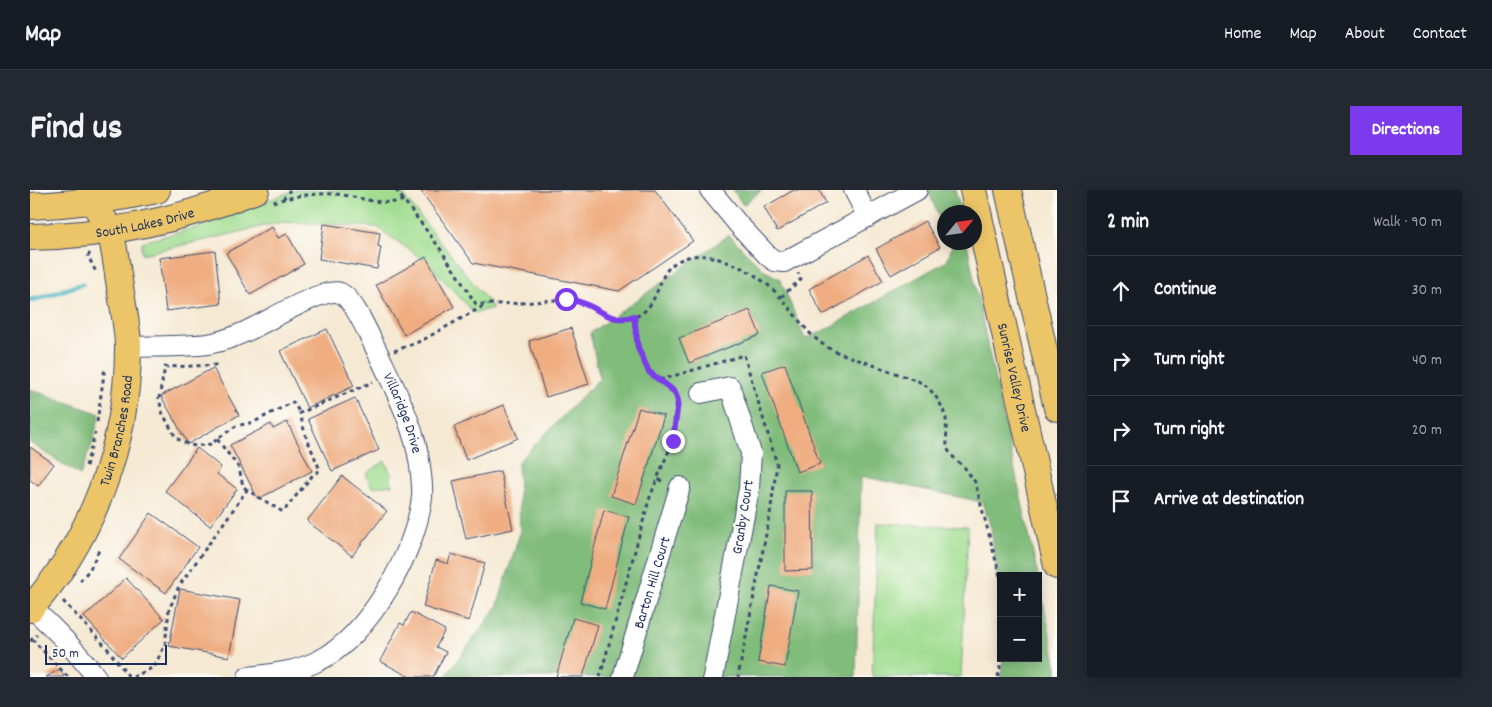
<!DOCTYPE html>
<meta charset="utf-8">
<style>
body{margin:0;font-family:Dekko,sans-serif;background:#242831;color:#f1f3f6}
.controls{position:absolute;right:15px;bottom:15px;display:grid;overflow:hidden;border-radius:0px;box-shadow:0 2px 12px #0003}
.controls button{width:45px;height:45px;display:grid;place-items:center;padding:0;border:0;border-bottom:1px solid #363941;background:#171b24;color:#f1f3f6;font:25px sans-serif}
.compass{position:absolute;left:907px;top:15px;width:45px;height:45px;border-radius:50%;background:#171b24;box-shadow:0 2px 12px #0003;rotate:61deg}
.scale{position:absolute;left:15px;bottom:12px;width:122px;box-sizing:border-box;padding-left:5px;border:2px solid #1b2f5e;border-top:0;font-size:14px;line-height:18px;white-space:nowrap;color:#1b2f5e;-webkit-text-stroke:4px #fdfcf7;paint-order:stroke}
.stop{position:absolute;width:15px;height:15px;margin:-11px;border:4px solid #7c3aed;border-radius:50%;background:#fff}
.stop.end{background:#7c3aed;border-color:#fff;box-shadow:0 1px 5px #0008}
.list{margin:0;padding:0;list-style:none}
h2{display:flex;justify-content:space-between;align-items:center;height:65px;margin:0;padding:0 20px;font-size:21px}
h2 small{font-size:16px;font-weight:400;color:#9ea1a6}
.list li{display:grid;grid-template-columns:32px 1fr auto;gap:15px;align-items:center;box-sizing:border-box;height:70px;padding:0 20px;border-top:1px solid #363941}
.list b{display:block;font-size:19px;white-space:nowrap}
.list em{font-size:16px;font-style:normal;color:#9ea1a6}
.icon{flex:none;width:28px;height:28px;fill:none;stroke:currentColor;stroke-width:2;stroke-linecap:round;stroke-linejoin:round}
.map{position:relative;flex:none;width:1027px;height:487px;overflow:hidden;border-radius:0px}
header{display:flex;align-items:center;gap:30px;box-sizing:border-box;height:70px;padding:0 25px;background:#171b24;border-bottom:1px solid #363941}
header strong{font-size:24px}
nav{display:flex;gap:28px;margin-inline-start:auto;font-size:18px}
.intro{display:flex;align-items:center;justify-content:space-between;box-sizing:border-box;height:120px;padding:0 30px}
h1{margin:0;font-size:35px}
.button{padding:12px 22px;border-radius:0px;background:#7c3aed;color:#fff;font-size:18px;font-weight:700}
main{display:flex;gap:30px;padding:0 30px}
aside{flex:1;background:#171b24;border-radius:0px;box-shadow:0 2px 12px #0003}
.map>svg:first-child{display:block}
</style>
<header>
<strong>Map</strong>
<nav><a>Home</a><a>Map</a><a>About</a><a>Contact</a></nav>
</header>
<div class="intro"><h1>Find us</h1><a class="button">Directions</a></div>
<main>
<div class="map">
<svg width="1027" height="487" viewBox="0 0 1027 487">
<rect width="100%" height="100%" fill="#fdfcf7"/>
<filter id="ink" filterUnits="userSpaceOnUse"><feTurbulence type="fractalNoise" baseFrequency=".02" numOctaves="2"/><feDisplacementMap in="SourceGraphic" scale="10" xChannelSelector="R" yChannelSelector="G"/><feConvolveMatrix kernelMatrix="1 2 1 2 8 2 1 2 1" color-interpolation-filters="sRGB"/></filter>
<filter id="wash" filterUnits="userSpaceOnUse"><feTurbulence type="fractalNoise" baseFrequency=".0096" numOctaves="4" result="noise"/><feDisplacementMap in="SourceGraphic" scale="20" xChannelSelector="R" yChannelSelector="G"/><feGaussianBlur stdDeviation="1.12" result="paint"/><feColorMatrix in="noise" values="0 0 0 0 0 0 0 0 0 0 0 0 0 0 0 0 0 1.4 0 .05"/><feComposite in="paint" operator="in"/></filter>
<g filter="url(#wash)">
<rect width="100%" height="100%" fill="#f5e9d3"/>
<!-- green -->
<g fill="#a0dd90" stroke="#5e8677">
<path d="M265,0H369L463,118L444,123L398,73L347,37L251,32L180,49L112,64V52L176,35Z"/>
<path d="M355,271L361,284L362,295L342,297L336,284Z"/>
<path d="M848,333L938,337L931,487H842Z"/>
</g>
<!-- forest -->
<g fill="#80bc7a" stroke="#4e766c">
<path d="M703,0H732L713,15Z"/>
<path d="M898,0H925L931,22H914V39Z"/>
<path d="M699,45L735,81L750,89L775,149L793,141L917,71L922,57L920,53H937C958,164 984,275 1008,386H971V418L961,337L952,312L831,286L826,487H415L467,417L490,343L488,272L570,188L560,143Z"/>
<path d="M0,199L70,224L62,254L50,285L0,253Z"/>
<path d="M1008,389L1027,477V487H971L973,468H1008Z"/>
</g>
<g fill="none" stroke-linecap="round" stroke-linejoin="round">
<!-- stream -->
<path stroke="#45b3c1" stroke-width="5" d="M0,110L10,108L52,94"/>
</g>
<g id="blocks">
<!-- building -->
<g fill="#efad81">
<path d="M390,0H625L663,51L589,101L443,73Z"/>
<path d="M764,0H789L796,13L747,41L734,17Z"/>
<path d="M895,31L910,57L861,85L846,59Z"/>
<path d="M294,34L350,43L348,56L351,57L347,79L289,69Z"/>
<path d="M242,37L248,48L257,44L274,74L220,105L196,63Z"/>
<path d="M185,61L191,114L136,121L129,68Z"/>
<path d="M838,65L853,91L793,125L779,99Z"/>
<path d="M396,67L424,117L374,145L346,95Z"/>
<path d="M720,120L730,145L659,173L649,148Z"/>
<path d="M541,138L559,194L516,207L499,151Z"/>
<path d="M297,139L324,196L277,218L250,161Z"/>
<path d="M755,174L790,274L767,282L732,182Z"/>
<path d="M183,178L209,225L158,254L131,206Z"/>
<path d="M325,208L349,260L302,281L278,229Z"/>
<path d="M474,215L488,248L436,270L424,237Z"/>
<path d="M609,218L634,226L606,314L581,306Z"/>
<path d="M257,232L282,281L228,309L200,255L241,234L243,239Z"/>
<path d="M0,257L24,274L8,296L0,290Z"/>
<path d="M167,258L191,277L187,284L207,299L180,336L135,301Z"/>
<path d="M470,281L483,339L436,349L423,291Z"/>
<path d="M312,286L357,321L322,366L277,331Z"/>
<path d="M755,301H782L783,380L755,381Z"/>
<path d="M574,320L599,327L575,419L550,412Z"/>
<path d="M121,323L168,357L136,403L89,369Z"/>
<path d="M421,364L455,373L439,431L393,417L406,370L418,374Z"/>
<path d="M96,388L134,429L92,468L54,427Z"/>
<path d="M741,396L768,401L755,477L728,472Z"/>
<path d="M150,399L210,410L199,467L139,456Z"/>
<path d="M381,422L415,440L406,457L416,462L403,487H380L350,471L370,433L374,435Z"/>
<path d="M543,428L568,435L553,487H526Z"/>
<path d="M30,479L34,487H16Z"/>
</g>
</g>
</g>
<g filter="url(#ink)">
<use href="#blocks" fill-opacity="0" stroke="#3c4b70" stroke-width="1"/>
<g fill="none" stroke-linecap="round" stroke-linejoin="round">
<defs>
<g id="minor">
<path d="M680,0L708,34L738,66L745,71L754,72L887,0"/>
<path d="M824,0L838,27"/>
<path id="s1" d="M98,157C124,156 152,157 178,154C195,151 212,144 227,136C243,128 295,97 310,103C324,108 341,150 348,163C365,199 385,237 390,276C391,286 393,297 392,307C386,361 339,447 288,471C266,482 242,484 218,487"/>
<path d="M671,203L700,197L721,263L719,299L683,487"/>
<path d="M2,418C26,440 46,460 66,487"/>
<path id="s2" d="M593,487L650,297"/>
</g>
<g id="major">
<path id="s3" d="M943,0L1027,376"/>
<path d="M978,0L1027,218"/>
<path d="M0,16C43,14 85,9 127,0"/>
<path id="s4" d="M0,47C78,46 154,29 226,0"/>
<path id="s5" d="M0,419C63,349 98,251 98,158C98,138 93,117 90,97C87,79 85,59 80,41C76,31 68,21 63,11"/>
</g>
</defs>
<!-- minor casing -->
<use href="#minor" stroke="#3c4b70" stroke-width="22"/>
<!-- major casing -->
<use href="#major" stroke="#3c4b70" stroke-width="28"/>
<!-- path -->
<g stroke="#3c4b70" stroke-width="3" stroke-dasharray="4 4" stroke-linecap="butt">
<path d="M366,0L409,57L446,114C461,114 476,114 491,113C512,112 531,107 551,112C567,117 580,132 597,129C622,125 625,104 634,85C641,71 661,63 676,66C686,67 696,72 705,75C722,82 739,94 751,108C770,129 777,147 804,161L888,191L898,197L906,207L912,217L916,228L917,258L921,265L935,278L945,292L971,390"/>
<path d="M253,9L260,0"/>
<path d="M243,12C263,6 284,3 305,4C327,6 353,17 374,10"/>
<path d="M60,63L58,66L66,82"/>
<path d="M751,107L771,89L768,83"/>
<path d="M603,126L608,158L619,182L645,202L648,211L643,251L627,289L635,292"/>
<path d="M364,161L391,151L457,114"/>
<path d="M630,190L714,165L747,274L740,324L708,487"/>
<path d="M67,232L75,177"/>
<path d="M187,249L182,254L166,256L159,255L146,248L132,222L129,208L135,177L189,175"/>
<path d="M56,276L65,243"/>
<path d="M217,300L213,296L209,278L187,249L206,236L224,232L263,212L270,223"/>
<path d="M50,391L60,379L70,358"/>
<path d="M33,411L77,458L99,487"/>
<path d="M2,449L38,487"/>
<path d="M0,451L7,445"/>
<path d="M103,487L124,477L135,455L139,420L149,396L217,300L253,322L282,286L290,280L275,244L270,223L343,192"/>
<path d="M570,487L619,310L627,289"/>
<path d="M968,487L972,468"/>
</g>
<!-- minor -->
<use href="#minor" stroke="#fff" stroke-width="20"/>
<!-- major -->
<use href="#major" stroke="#ecc569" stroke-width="26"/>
</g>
</g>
<g fill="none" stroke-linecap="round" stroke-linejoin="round" filter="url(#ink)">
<!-- route -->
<path stroke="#7c3aed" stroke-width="6" d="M536,109C542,110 549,111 555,114C571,121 585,134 604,126L608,158L619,182L645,202L648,211L643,251"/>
</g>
<g text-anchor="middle" stroke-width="5" stroke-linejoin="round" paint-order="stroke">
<!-- street labels -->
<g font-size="15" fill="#1b2f5e" stroke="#fdfcf7">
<text dy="5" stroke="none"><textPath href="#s4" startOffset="116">South Lakes Drive</textPath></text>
<text dy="5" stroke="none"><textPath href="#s3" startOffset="192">Sunrise Valley Drive</textPath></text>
<text dy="5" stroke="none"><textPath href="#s1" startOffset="360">Villaridge Drive</textPath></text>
<text dy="5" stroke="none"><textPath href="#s5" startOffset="201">Twin Branches Road</textPath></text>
<text transform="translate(712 327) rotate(-81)" y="5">Granby Court</text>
<text dy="5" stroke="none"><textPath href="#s2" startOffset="99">Barton Hill Court</textPath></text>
</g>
</g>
</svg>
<div class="controls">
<button>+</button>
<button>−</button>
</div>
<svg class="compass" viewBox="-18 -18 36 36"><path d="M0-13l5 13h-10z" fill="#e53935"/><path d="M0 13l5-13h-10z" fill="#9ea1a6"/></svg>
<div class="scale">50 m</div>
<div class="stop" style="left:536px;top:109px"></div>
<div class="stop end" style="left:643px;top:251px"></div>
</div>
<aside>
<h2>2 min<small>Walk · 90 m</small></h2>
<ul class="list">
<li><svg class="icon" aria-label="ahead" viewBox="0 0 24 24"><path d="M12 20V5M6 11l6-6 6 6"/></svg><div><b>Continue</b></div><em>30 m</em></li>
<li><svg class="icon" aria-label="right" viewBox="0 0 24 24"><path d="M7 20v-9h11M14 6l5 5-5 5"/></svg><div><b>Turn right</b></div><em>40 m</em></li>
<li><svg class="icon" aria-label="right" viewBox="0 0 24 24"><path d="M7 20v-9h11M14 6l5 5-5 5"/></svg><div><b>Turn right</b></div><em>20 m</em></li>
<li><svg class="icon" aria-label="arrive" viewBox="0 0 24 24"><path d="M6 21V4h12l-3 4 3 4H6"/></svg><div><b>Arrive at destination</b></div></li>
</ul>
</aside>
</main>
